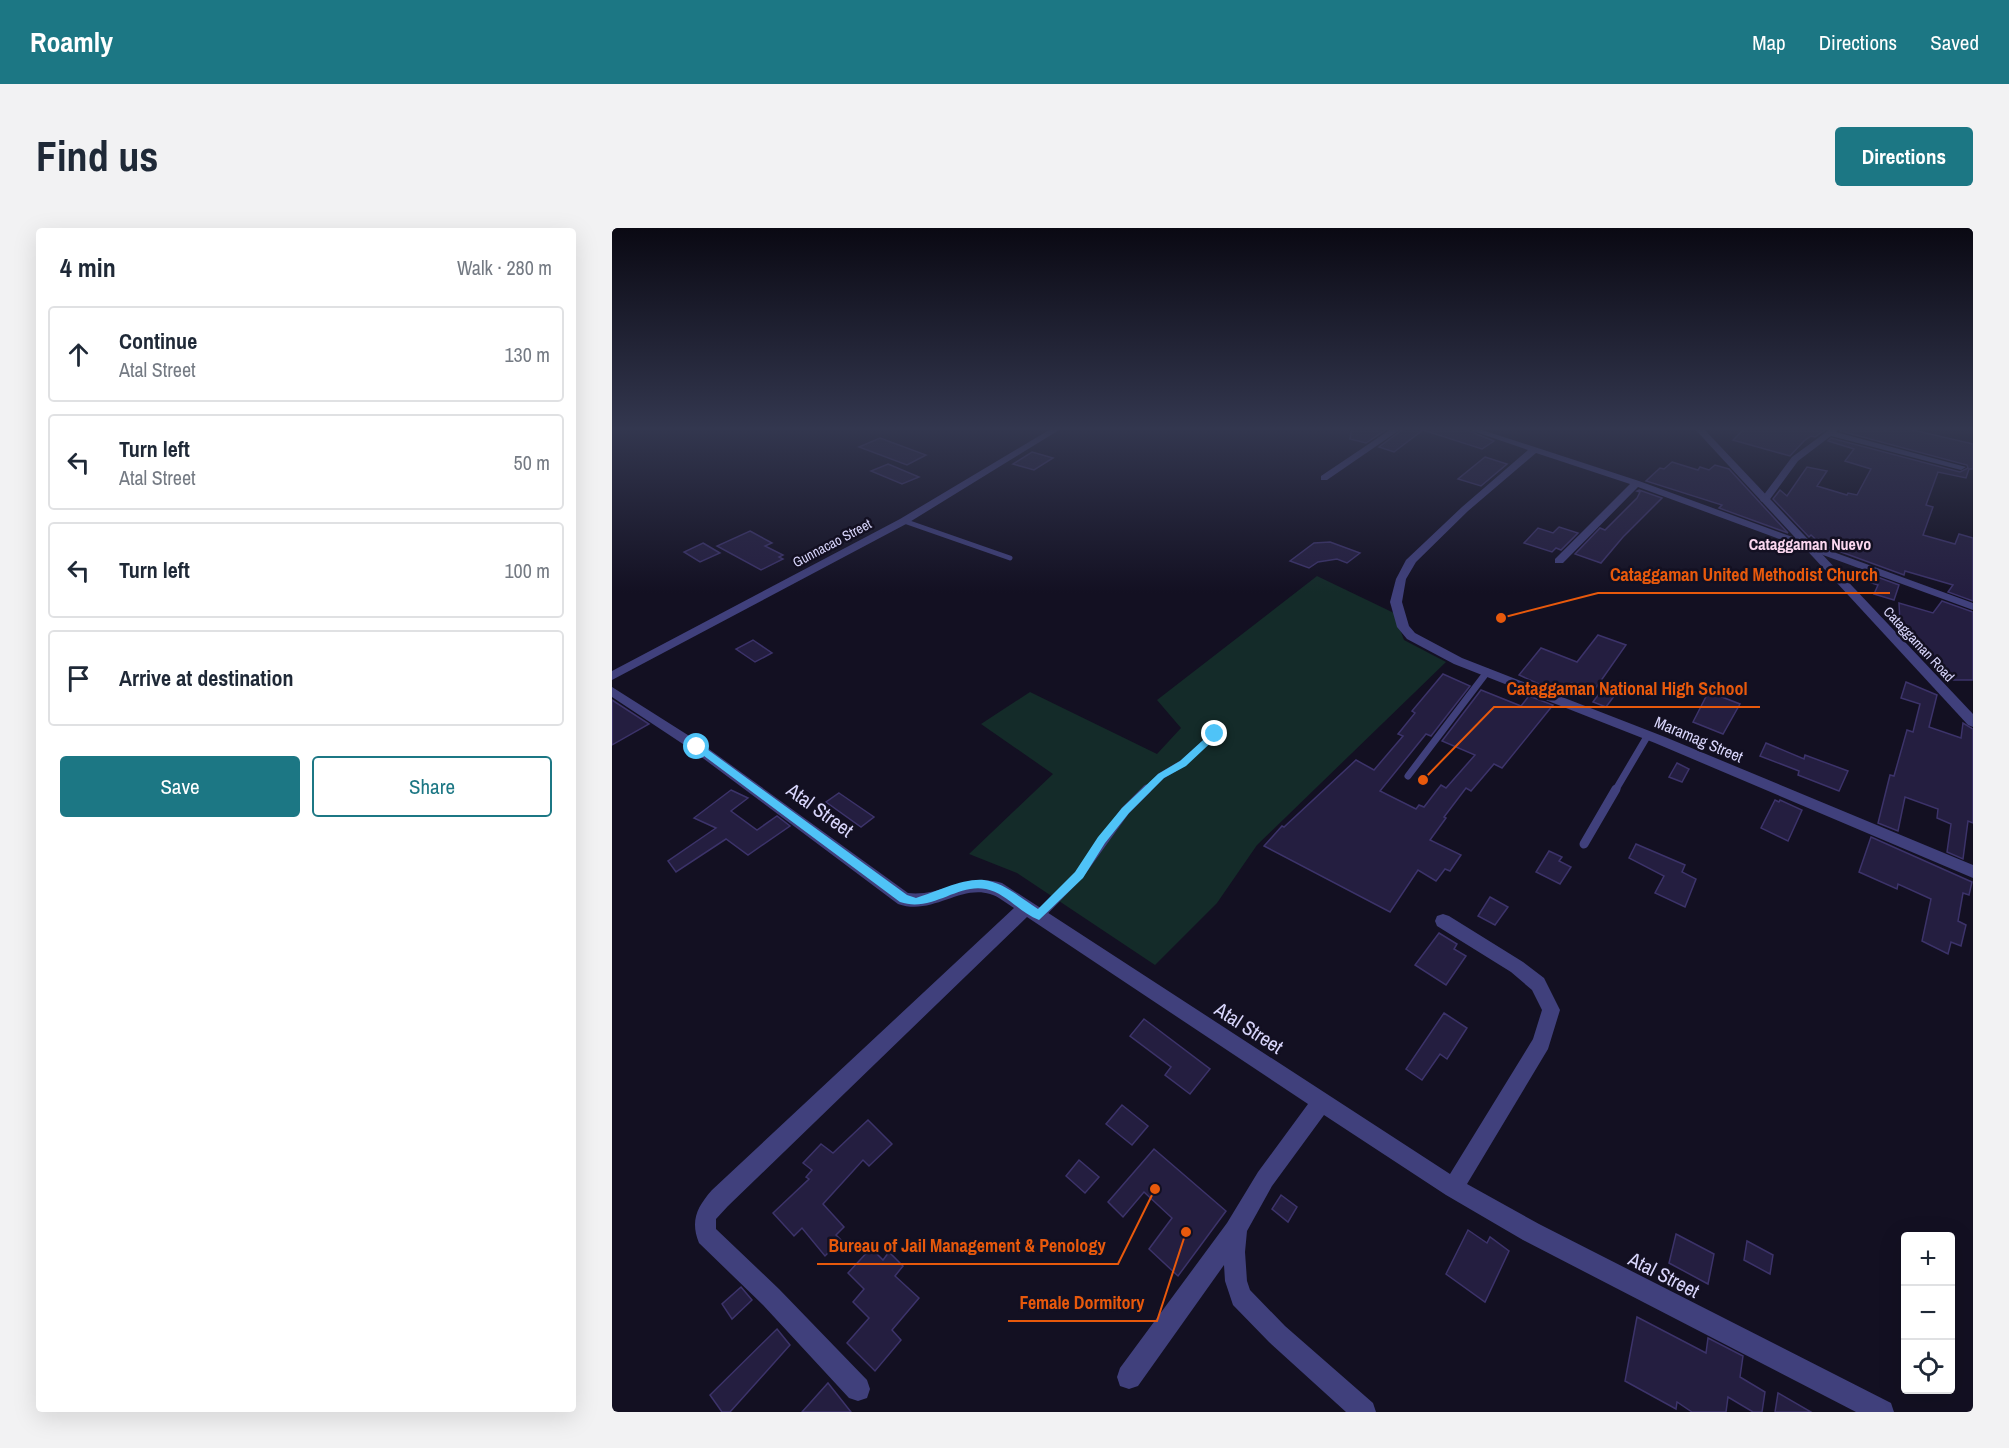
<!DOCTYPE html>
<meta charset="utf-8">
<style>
body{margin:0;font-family:"Archivo Narrow",sans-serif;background:#f2f2f3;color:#1f2937}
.controls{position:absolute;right:18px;bottom:18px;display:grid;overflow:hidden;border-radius:6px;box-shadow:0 6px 24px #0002}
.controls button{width:54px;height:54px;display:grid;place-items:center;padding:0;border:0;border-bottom:2px solid #e0e1e3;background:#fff;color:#1f2937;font:30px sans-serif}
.stop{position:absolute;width:18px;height:18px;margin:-14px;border:4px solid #4fc3f7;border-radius:50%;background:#fff}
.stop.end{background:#4fc3f7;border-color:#fff;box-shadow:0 2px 6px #0008}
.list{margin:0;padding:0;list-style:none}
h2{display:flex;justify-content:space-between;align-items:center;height:78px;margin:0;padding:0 24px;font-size:26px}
h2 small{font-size:20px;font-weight:400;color:#747a83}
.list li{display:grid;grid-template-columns:39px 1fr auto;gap:18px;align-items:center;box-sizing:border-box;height:96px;margin:0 12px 12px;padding:0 12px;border:2px solid #e0e1e3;border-radius:6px}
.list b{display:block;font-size:22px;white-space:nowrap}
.list p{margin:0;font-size:20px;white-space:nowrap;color:#747a83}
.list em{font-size:20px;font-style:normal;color:#747a83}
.actions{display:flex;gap:12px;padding:18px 24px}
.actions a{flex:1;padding:14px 0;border:2px solid #1c7784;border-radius:6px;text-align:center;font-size:21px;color:#1c7784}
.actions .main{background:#1c7784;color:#fff}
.icon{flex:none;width:33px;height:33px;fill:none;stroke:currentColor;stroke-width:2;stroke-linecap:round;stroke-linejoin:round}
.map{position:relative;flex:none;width:1361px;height:1184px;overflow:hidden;border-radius:6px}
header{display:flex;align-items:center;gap:36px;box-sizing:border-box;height:84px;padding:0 30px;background:#1c7784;color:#fff}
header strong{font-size:28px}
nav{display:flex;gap:33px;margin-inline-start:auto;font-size:21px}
.intro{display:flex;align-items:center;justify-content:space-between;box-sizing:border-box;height:144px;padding:0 36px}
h1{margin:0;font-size:42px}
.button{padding:15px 27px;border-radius:6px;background:#1c7784;color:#fff;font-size:21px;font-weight:700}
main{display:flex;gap:36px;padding:0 36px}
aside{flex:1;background:#fff;border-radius:6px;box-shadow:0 6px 24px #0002}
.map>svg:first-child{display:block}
</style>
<header>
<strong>Roamly</strong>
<nav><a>Map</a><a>Directions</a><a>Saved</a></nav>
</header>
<div class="intro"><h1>Find us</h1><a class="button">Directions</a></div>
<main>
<aside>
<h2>4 min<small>Walk · 280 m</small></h2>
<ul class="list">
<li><svg class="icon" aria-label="ahead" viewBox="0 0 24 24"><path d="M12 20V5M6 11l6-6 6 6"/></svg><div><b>Continue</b><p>Atal Street</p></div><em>130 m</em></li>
<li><svg class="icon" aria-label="left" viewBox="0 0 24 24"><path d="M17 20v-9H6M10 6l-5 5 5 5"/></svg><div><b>Turn left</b><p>Atal Street</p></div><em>50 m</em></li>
<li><svg class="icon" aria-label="left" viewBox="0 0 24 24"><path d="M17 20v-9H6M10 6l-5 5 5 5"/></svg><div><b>Turn left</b></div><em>100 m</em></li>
<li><svg class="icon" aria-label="arrive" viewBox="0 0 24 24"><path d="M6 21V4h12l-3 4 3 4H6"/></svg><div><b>Arrive at destination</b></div></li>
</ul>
<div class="actions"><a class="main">Save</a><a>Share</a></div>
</aside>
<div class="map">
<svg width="1361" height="1184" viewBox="0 0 1361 1184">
<rect width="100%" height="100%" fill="#131022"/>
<!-- green -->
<path fill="#142b29" d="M705,348L782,385L792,412L834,434L645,617L605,675L543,737L405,645L357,626L441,546L369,496L418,464L545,526L569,500L545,472Z"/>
<!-- building -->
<g fill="#241e40" stroke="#3c336a" stroke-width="1.5">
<path d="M740,199H778L754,215L738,211Z"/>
<path d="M794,199H847L882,213L870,221L811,202L782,224L767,219Z"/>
<path d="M1134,199H1217L1203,209L1199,208L1192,213L1178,228L1121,212Z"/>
<path d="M1228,199H1260L1274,202L1276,199H1288L1361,216V241H1357L1354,250L1326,244L1314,277L1321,279L1311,307L1343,316L1347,306L1361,310V373L1336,364L1341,357L1293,343L1292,347L1210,317L1199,307L1197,309L1161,271L1168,262L1175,268L1195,239L1215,243L1205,258L1235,267L1236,265L1245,267L1259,241L1233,233L1242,221L1216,213L1219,210L1348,244L1356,240L1355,237L1228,203Z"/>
<path d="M268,210L314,227L295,237L247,219Z"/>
<path d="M420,224L441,230L422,242L401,236Z"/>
<path d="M873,229L895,236L869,258L846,251Z"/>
<path d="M1060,234L1086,242L1088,239L1097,242L1103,237L1117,241L1176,305L1107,280L1110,277L1034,253L1048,240L1052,241Z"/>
<path d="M276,236L307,249L290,256L259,243Z"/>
<path d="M1027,262L1050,270L1011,309L989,335L963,326L988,300L993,302L1025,270L1028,264L1025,263Z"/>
<path d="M947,299L966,305L949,322L944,320L940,324L912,315L926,300L941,305Z"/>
<path d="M138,303L160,315L153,318L171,327L167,329L171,331L149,342L105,318Z"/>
<path d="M718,314L748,325L735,335L725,331L706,334L697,340L678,333L702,315Z"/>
<path d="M91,315L108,325L88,334L72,324Z"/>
<path d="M1249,343L1287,357L1282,372L1262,366L1266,357L1245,350Z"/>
<path d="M1330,373L1361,384V452H1337L1291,396L1288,395L1287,375L1321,385Z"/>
<path d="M986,407L1014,417L981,464L959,455L949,466L907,447L929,420L965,434Z"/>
<path d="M141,412L160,425L143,434L124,421Z"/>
<path d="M831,446L858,458L819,508L814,506L768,563L804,581L807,577L812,579L829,557L834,560L863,527L830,513L869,462L909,478L917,468L941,477L890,540L882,536L859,563L854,560L832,589L834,590L818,612L849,627L838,643L833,641L824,653L806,642L778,684L652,618L670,598L672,599L744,532L762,542L791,508L786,506L803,485L800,483Z"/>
<path d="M1294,454L1325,467L1317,499L1349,510L1351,495L1361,501V595L1356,593L1351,631L1335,624L1339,596L1325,590L1326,581L1293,569L1286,603L1266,595L1278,547L1282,548L1295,502L1301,504L1308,476L1289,470Z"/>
<path d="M1101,455L1115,460L1110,469L1128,476L1111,506L1081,494Z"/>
<path d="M992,459L1005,464L994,479L981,474Z"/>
<path d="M0,472L37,496L0,517Z"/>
<path d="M1154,515L1192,531L1193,527L1236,543L1227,563L1186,547L1187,543L1148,528Z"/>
<path d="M1065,535L1077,541L1070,554L1057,549Z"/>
<path d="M119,562L136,570L119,583L145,602L165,588L178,598L136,627L114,611L64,644L56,633L104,600L82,590Z"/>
<path d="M227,565L262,589L249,599L214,574Z"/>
<path d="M1163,572L1167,574L1168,572L1190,582L1176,613L1149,600Z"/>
<path d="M1259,609L1360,654L1357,667L1351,665L1346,693L1354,697L1349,718L1339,714L1336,726L1310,713L1319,671L1286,656L1285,661L1247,644Z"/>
<path d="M1024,616L1073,637L1070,644L1084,651L1073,679L1043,665L1052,648L1017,630Z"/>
<path d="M937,623L950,629L947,633L959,639L948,656L924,644Z"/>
<path d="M878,669L896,679L883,697L866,688Z"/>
<path d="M827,705L845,716L842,721L854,728L834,757L803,737Z"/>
<path d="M832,785L855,800L835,831L828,826L810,852L794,841Z"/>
<path d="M532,791L598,841L578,866L553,847L559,839L518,808Z"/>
<path d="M510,877L536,898L520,917L494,896Z"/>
<path d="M256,892L280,916L257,938L251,932L211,976L232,999L224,1007L229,1012L213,1028L190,1000L182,1008L161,985L197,951L194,949L200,942L191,935L209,916L221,925Z"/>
<path d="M542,921L614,983L566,1048L537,1021L560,990L532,964L511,989L496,974Z"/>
<path d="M467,932L487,949L473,965L454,948Z"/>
<path d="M669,967L685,979L676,994L660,981Z"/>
<path d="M856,1002L875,1015L878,1009L897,1023L873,1074L834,1046Z"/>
<path d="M1064,1006L1102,1026L1096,1056L1057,1035Z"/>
<path d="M1135,1013L1161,1027L1158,1046L1132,1032Z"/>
<path d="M259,1020L271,1032L277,1024L291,1038L283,1048L307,1070L280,1102L289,1112L263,1143L235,1115L257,1090L241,1074L252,1061L236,1045Z"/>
<path d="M129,1059L140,1072L120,1091L110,1076Z"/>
<path d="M1025,1089L1094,1125L1096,1110L1131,1128L1128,1149L1153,1164L1150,1184H1141L1116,1169L1114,1184H1080L1065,1174L1064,1181L1013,1153Z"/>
<path d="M165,1101L178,1117L118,1184H110L98,1167Z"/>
<path d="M216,1155L239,1184H190Z"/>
<path d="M1166,1165L1199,1184H1163Z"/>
</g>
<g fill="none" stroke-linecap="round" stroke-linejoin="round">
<!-- service-far2 -->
<path stroke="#40407c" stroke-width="5" d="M292,293L398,330"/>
<!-- service-far1 -->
<g stroke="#40407c" stroke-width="7">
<path d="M796,548L875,444"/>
<path d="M534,563L549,548L571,535L603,506"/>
<path d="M1003,563L1036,507"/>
</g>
<!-- service -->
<g stroke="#40407c" stroke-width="9">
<path d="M972,616L1004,561"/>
<path d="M427,688L467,647L513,583L535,561"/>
</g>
<!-- minor -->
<g fill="#40407c" fill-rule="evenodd">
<path d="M782,199H792L715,252H709V248Z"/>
<path d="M849,199H861L1027,253L1361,375V382L1026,259L951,335H943V331L1018,256L924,225L856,283L804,334L794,351L790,374L797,398L803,405L850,430L1053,509L1361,637V650L1043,515L842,436L795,411L785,399L778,374L784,351L794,332L850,279L916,222Z"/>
<path d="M1221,199L1227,201L1224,204L1354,239L1349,242L1219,208L1186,233L1156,274H1150L1148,272L1180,229Z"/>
<path d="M0,459L90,516L296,665C329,669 356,644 390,655L838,946L921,811L930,782L920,762L899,744L825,698L823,693L825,688L831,686L837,688L911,734L932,750L948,782L936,821L855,956L927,996L1279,1175L1282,1184H1244L911,1012L834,967L712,887L660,958L635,1003L633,1024L635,1053L638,1062L673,1098L761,1175L764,1184H734L657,1114L621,1077L613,1053L612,1037L526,1158L517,1161L508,1158L505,1149L508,1140L615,995L646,944L696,876L415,689L116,978L104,991V1001L167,1061L255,1152L258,1161L255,1170L246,1173L237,1170L151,1077L87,1015C78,993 85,979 100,962L402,680C394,675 386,668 378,666C347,657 320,688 286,676L80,522L0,469Z"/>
</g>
<!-- tertiary -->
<g fill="#40407c" fill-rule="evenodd">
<path d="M442,199H452L296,295L0,452V443L288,291Z"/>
<path d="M1081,199H1090L1361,486V499L1356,497Z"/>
</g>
</g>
<!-- sky -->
<linearGradient id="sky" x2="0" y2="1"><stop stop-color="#0a0913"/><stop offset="0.55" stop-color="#33374f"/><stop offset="1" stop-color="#33374f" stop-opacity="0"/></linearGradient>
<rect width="1361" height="365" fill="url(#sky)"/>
<!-- route -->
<path fill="#4fc3f7" d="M600,504L608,506L574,538L552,550L517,585L493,615L471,650L427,692C408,685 394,665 374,661C345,655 320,685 288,674L80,519L88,516L295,667L304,670C324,664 351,650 372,652C391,654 410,671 426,681L463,644L486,609L510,580L546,546L568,533Z"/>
<g text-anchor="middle" stroke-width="5" stroke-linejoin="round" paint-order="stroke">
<!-- far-street labels -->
<g font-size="14" fill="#d8d5fb" stroke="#131022">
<text transform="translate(220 315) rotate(-28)" y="5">Gunnacao Street</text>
<text transform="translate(1307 416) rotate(47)" y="5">Cataggaman Road</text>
</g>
<!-- far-quarter labels -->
<g font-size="16" font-weight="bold" fill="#fbd7ef" stroke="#131022">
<text x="1198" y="322">Cataggaman Nuevo</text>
</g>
<!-- street labels -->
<g font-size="16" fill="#d8d5fb" stroke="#131022">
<text transform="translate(1087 511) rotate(23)" y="6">Maramag Street</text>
</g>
<!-- near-street labels -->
<g font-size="20" fill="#d8d5fb" stroke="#131022">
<text transform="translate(208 582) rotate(36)" y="7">Atal Street</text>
<text transform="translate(637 800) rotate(33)" y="7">Atal Street</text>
<text transform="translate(1052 1047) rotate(27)" y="7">Atal Street</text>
</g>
</g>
<!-- callouts -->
<path fill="none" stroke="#e8590c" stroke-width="2" d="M889 390L986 365H1278M811 552L882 479H1148M543 961L506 1036H205M574 1004L545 1093H396"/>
<g fill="#e8590c" stroke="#131022" stroke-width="2">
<circle cx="889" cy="390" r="6"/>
<circle cx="811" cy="552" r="6"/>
<circle cx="543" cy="961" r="6"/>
<circle cx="574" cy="1004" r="6"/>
</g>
<g font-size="18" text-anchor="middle" font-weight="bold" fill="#e8590c" stroke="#131022" stroke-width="5" stroke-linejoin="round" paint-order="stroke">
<text x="1132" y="353">Cataggaman United Methodist Church</text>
<text x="1015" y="467">Cataggaman National High School</text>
<text x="355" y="1024">Bureau of Jail Management &amp; Penology</text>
<text x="470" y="1081">Female Dormitory</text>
</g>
</svg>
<div class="controls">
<button>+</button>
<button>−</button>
<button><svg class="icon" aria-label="locate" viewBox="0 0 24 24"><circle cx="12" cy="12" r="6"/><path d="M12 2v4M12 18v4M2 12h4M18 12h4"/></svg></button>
</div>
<div class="stop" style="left:85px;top:519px"></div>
<div class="stop end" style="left:603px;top:506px"></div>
</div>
</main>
